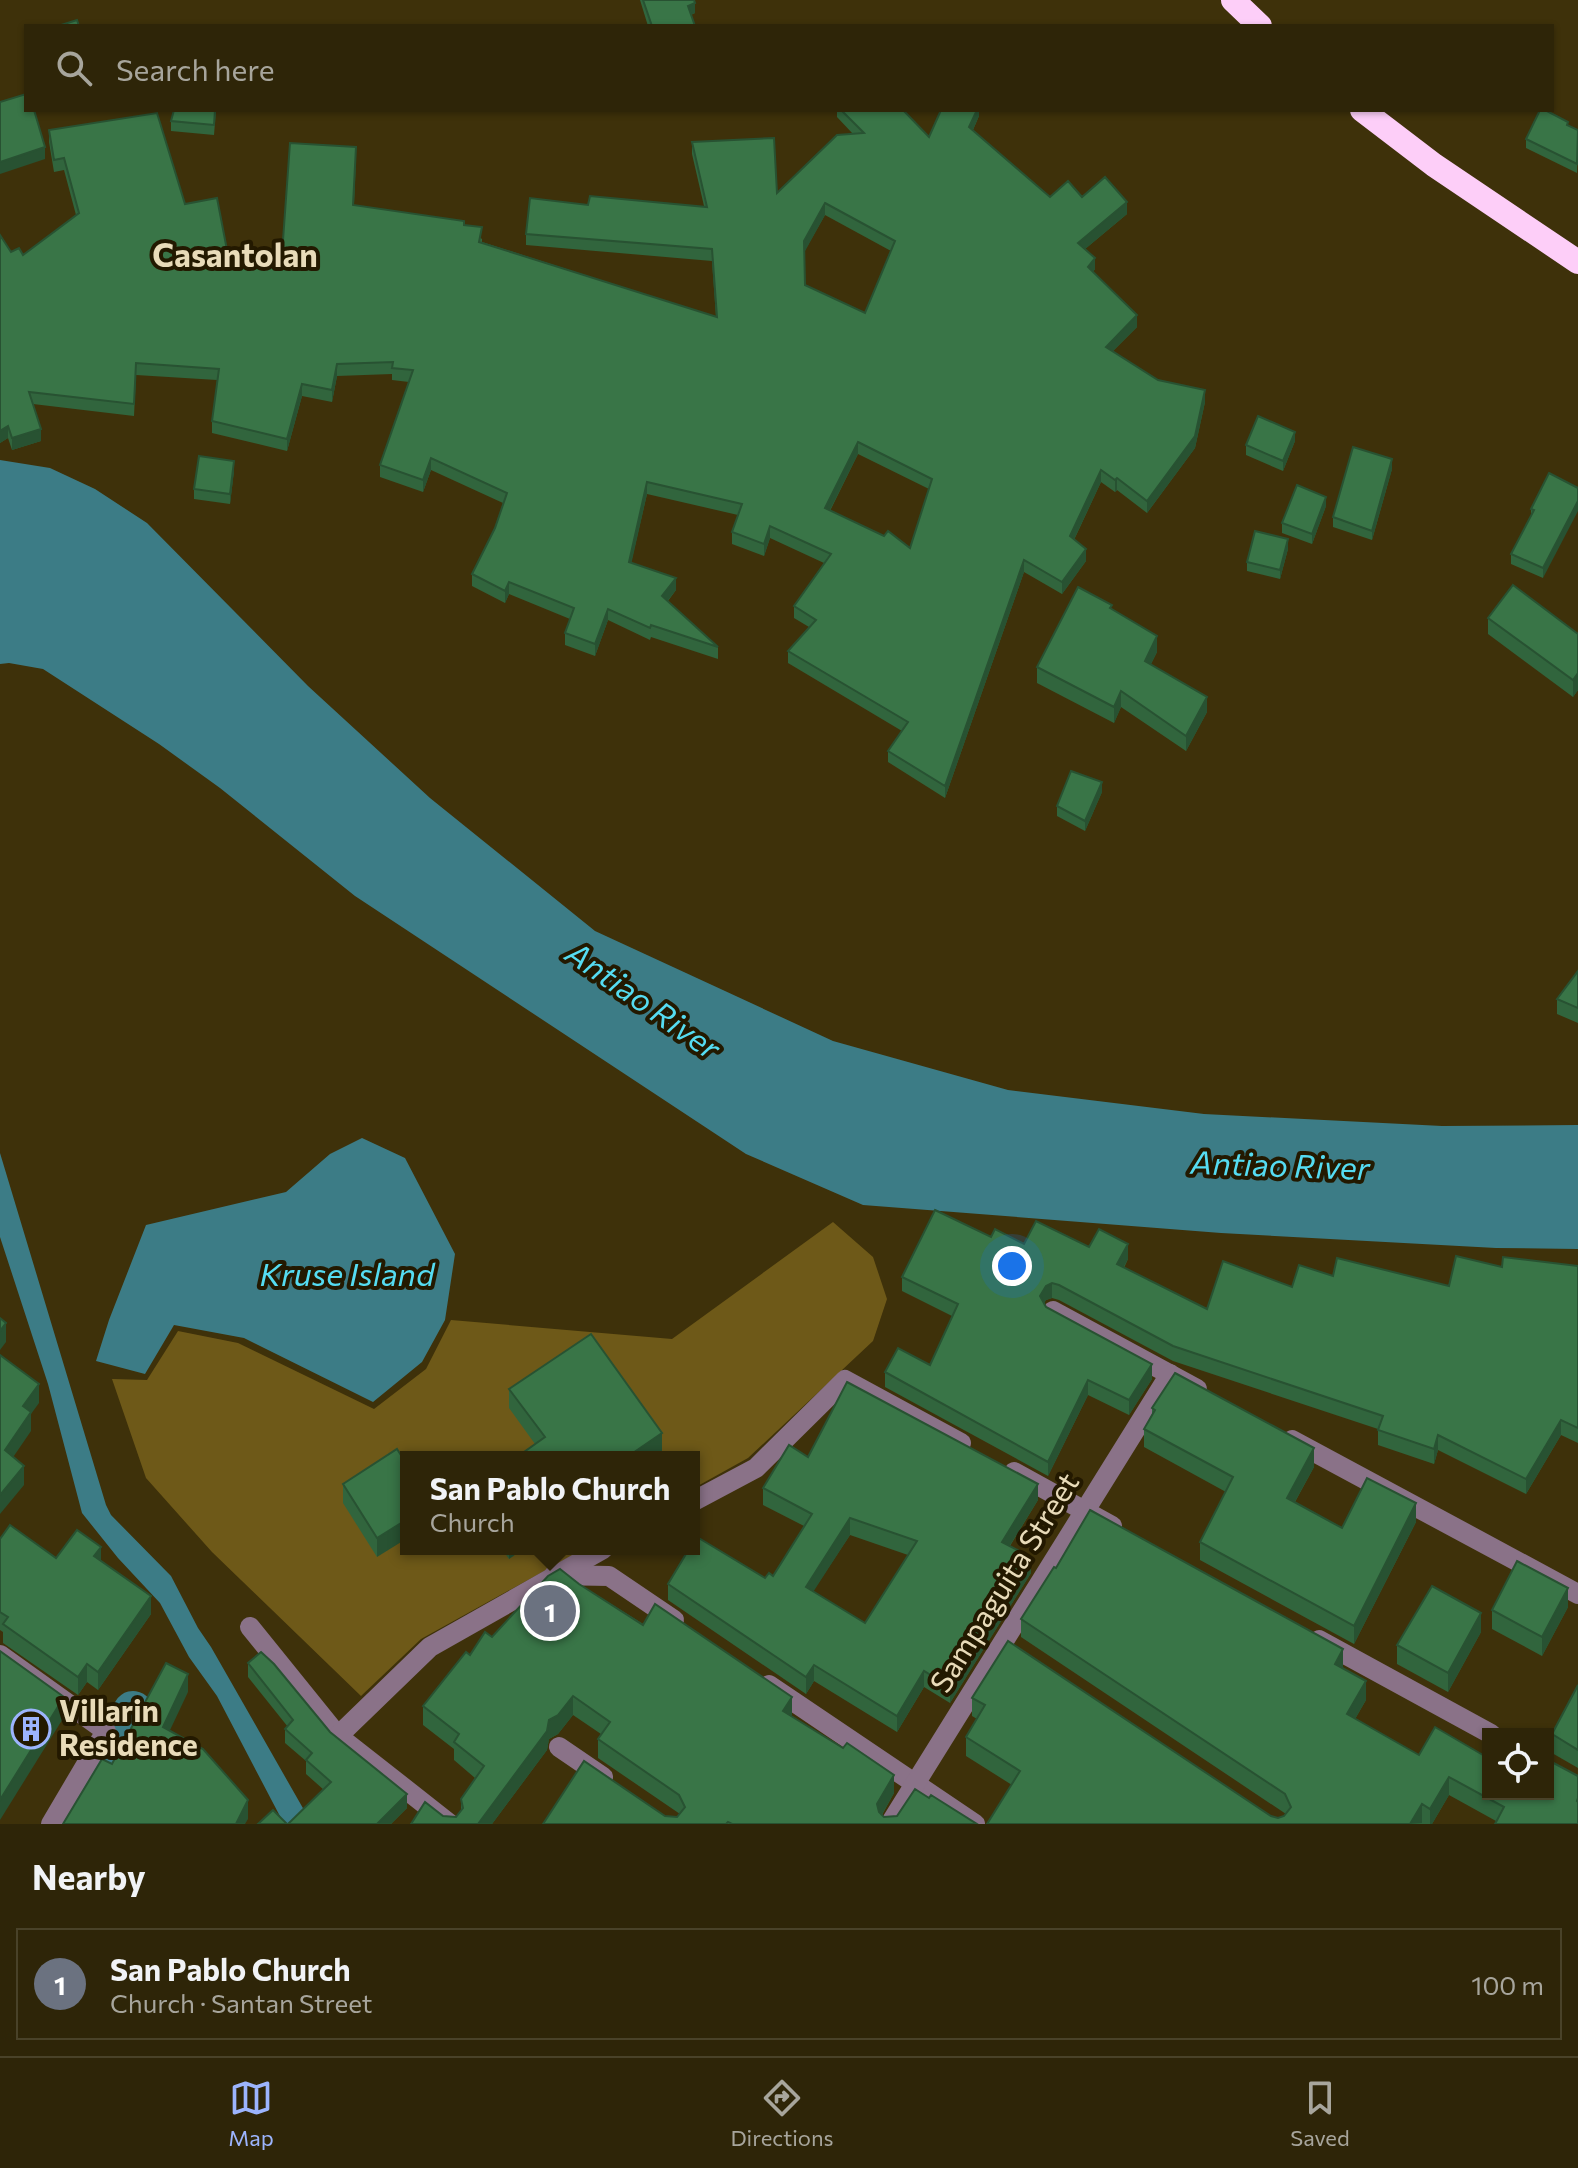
<!DOCTYPE html>
<meta charset="utf-8">
<style>
body{margin:0;font-family:Commissioner,sans-serif;background:#3a3116;color:#f1f3f6}
.controls{position:absolute;right:24px;bottom:24px;display:grid;overflow:hidden;border-radius:0px;box-shadow:0 2px 6px #0004}
.controls button{width:72px;height:72px;display:grid;place-items:center;padding:0;border:0;border-bottom:2px solid #494229;background:#2e2508;color:#f1f3f6;font:40px sans-serif}
.you{position:absolute;left:1012px;top:1266px;width:28px;height:28px;margin:-20px;border:6px solid #fff;border-radius:50%;background:#1a73e8;box-shadow:0 0 0 12px #1a73e833}
.badge{display:grid;place-items:center;width:52px;height:52px;border-radius:50%;background:#9cb4fd;color:#fff;font-size:26px;font-weight:700}
.pin{position:absolute;translate:-50% -50%;border:4px solid #fff;box-shadow:0 2px 8px #0006}
.popup{position:absolute;left:400px;top:1451px;width:300px;height:104px;box-sizing:border-box;display:grid;place-content:center;border-radius:0px;background:#2e2508;filter:drop-shadow(0 2px 6px #0005);font-size:26px;white-space:nowrap;color:#a7a59c}
.popup b{font-size:30px;color:#f1f3f6}
.popup::after{content:'';position:absolute;left:50%;top:100%;margin-left:-16px;border:16px solid transparent;border-top-color:#2e2508}
.list{margin:0;padding:0;list-style:none}
h2{display:flex;justify-content:space-between;align-items:center;height:104px;margin:0;padding:0 32px;font-size:34px}
h2 small{font-size:26px;font-weight:400;color:#a7a59c}
.list li{display:grid;grid-template-columns:52px 1fr auto;gap:24px;align-items:center;box-sizing:border-box;height:112px;margin:0 16px 16px;padding:0 16px;border:2px solid #494229;border-radius:0px}
.list b{display:block;font-size:30px;white-space:nowrap}
.list p{margin:0;font-size:26px;white-space:nowrap;color:#a7a59c}
.list em{font-size:26px;font-style:normal;color:#a7a59c}
.icon{flex:none;width:44px;height:44px;fill:none;stroke:currentColor;stroke-width:2;stroke-linecap:round;stroke-linejoin:round}
.map{position:relative;flex:none;width:1578px;height:1824px;overflow:hidden}
.search{position:absolute;background:#2e2508;box-shadow:0 2px 6px #0004;left:24px;right:24px;top:24px;height:88px;display:flex;align-items:center;gap:20px;box-sizing:border-box;padding:0 28px;border-radius:0px;color:#a7a59c;font-size:30px}
.sheet{height:232px;background:#2e2508}
nav{display:flex;justify-content:space-around;align-items:center;box-sizing:border-box;height:112px;border-top:2px solid #494229;background:#2e2508;font-size:22px;color:#a7a59c}
nav a{display:grid;justify-items:center;gap:4px}
nav .on{color:#9cb4fd}
.map>svg:first-child{display:block}
</style>
<div class="map">
<svg width="1578" height="1824" viewBox="0 0 1578 1824">
<rect width="100%" height="100%" fill="#3e310a"/>
<!-- green -->
<path fill="#6e5918" d="M833,1222L873,1257L887,1299L873,1341L748,1458L694,1488V1457H406V1549H584L421,1639L361,1696L212,1552L146,1478L112,1379L147,1380L178,1331L238,1343L374,1409L426,1369L451,1320L672,1339Z"/>
<!-- water -->
<g fill="#3c7c86">
<path d="M0,460L50,468L95,489L147,523L308,686L430,798L595,931L833,1041L1008,1090L1204,1114L1442,1126L1578,1125V1249L1496,1248L1221,1233L863,1205L746,1154L355,896L220,788L159,744L43,669L9,663L0,664Z"/>
<path d="M362,1138L405,1158L455,1254L445,1320L422,1362L373,1402L244,1338L174,1325L145,1374L96,1361L109,1320L146,1225L286,1192L330,1154Z"/>
<path d="M0,1153L106,1505L111,1515L171,1576L198,1628L211,1647L312,1824H285L283,1822L217,1696L189,1657L160,1603L118,1558L82,1513L48,1384L0,1237Z"/>
</g>
<g fill="none" stroke-linecap="round" stroke-linejoin="round">
<!-- canal -->
<path stroke="#3c7c86" stroke-width="40" d="M65,1824L133,1711"/>
<!-- minor -->
<g stroke="#8a7288" stroke-width="20">
<path d="M1053,1311L1197,1389"/>
<path d="M1292,1440L1578,1594"/>
<path d="M1014,1472L1112,1526"/>
<path d="M694,1501L756,1468L845,1380L961,1443"/>
<path d="M554,1575L609,1576L674,1620"/>
<path d="M250,1627L338,1736L450,1824"/>
<path d="M1319,1640L1491,1734"/>
<path d="M0,1655L106,1731L51,1824"/>
<path d="M769,1685L975,1824"/>
<path d="M338,1736L430,1647L603,1549"/>
<path d="M559,1747L603,1777"/>
<path d="M890,1824L1170,1374"/>
</g>
<!-- highway -->
<g stroke="#fdcef8" stroke-width="24">
<path d="M1233,0L1260,26"/>
<path d="M1362,110L1434,165L1578,262"/>
</g>
</g>
<!-- wall -->
<g fill="#31653d" fill-rule="evenodd">
<path d="M640,0H694L695,13L691,15L695,26H648Z"/>
<path d="M216,110L214,135L171,131V121Z"/>
<path d="M837,110H903L929,137L979,110V116L973,130L1050,197H1082L1127,214L1085,249L1095,269L1093,272L1137,327L1113,351L1158,380L1205,402L1195,448L1147,513L1117,490L1115,492L1101,482L1074,540L1086,561L1062,594L1024,572L945,798L888,762V751L902,731L788,663V651L809,627L794,618V606L824,563L770,538L764,556L732,544V532L738,515L647,494L631,563L676,590L668,601L718,647V659L651,637L650,640L608,620L595,656L565,645V633L570,619L509,594L505,603L472,586V574L495,528L503,503L431,470L423,492L380,477V465L409,382L392,380V374L337,376L332,402L302,396L287,451L212,433V421L217,380L136,375L134,416L33,404L41,441L12,450L8,438L0,443L11,252L23,255L76,215L64,170L54,172L49,142V130L185,204L227,250L282,254L356,159L354,205L464,225L482,239V242L716,317L712,261L526,245V234L588,205L704,206L692,154V142L777,193L853,134L837,117ZM825,215L891,251L865,313L805,285L804,252ZM858,454L929,489L910,548L830,511Z"/>
<path d="M1568,126L1578,130L1577,173L1526,148V139Z"/>
<path d="M1295,441L1283,471L1246,455V445Z"/>
<path d="M1392,469L1372,540L1333,527V517Z"/>
<path d="M234,471L230,504L194,499V489Z"/>
<path d="M1549,473L1543,578L1511,564V554L1531,516V509Z"/>
<path d="M1326,506L1312,544L1282,533V523Z"/>
<path d="M1288,549L1280,579L1247,571V562Z"/>
<path d="M1112,609L1157,652L1151,664L1207,712L1186,751L1121,707L1114,723L1037,683V667Z"/>
<path d="M1488,618L1578,634V690L1573,697L1488,634Z"/>
<path d="M1102,792L1085,831L1057,816V806Z"/>
<path d="M1578,971V1023L1557,1014V999Z"/>
<path d="M991,1237L1024,1244L1089,1247L1128,1259L1124,1268L1207,1309L1333,1276L1449,1286L1502,1267L1578,1266V1443L1561,1435L1526,1494L1438,1450L1434,1464L1378,1445V1429L1173,1361L1059,1300L1052,1298L1046,1300L1044,1303L1046,1307L1152,1379L1129,1415L1088,1395L1048,1476L885,1387V1372L930,1365L952,1316L902,1291V1277Z"/>
<path d="M509,1389L662,1452L654,1457H517L535,1444L509,1408Z"/>
<path d="M1152,1408L1314,1467L1295,1502L1342,1528L1416,1522L1354,1644L1200,1560V1542L1226,1492L1144,1447V1429L1152,1414Z"/>
<path d="M397,1449L377,1557L343,1503V1484Z"/>
<path d="M808,1457L1038,1500L1010,1546L1031,1573L950,1703L924,1687L897,1732L814,1681L806,1694L668,1600V1584L765,1578L773,1576L804,1526L763,1505V1488ZM850,1535L908,1555L865,1623L813,1591Z"/>
<path d="M0,1539L56,1558L101,1561L151,1614L98,1690L87,1682L78,1695L3,1643V1632L0,1630Z"/>
<path d="M502,1549H523L509,1559Z"/>
<path d="M579,1584L791,1716L894,1793L882,1815L884,1817L897,1816L929,1798L977,1824H543L665,1816L677,1817L680,1814L598,1758V1739L601,1734L573,1715L558,1734L549,1739L547,1750L492,1824L443,1816L456,1817L461,1810V1799L475,1778L454,1760V1749L423,1725V1706L470,1655L492,1637Z"/>
<path d="M1568,1607L1542,1656L1492,1629V1610Z"/>
<path d="M1021,1619L1342,1668L1366,1700L1355,1719L1488,1794L1578,1776L1496,1821L1449,1795L1432,1824H987L1012,1785L966,1756V1737L977,1719L972,1716V1698L1271,1816L1278,1818L1284,1816L1286,1814L1021,1637Z"/>
<path d="M1481,1632L1448,1692L1397,1664V1645Z"/>
<path d="M248,1663L330,1732L407,1808L391,1824H288L324,1790L306,1774V1761L285,1743V1729L288,1727L248,1677Z"/>
<path d="M1578,1685V1768L1552,1753V1734Z"/>
</g>
<!-- shaded-wall -->
<g fill="#285232">
<path d="M695,3V13L688,16V6Z"/>
<path d="M977,110H979V116L969,139V127Z"/>
<path d="M45,147V159L0,174V162Z"/>
<path d="M1127,202V214L1078,255V243Z"/>
<path d="M825,203V215L804,253V241Z"/>
<path d="M1095,258V269L1088,279V267Z"/>
<path d="M1137,315V327L1106,358V347Z"/>
<path d="M337,364V376L332,402V390Z"/>
<path d="M302,384V396L287,451V439Z"/>
<path d="M1205,390V402L1195,448L1147,513V501Z"/>
<path d="M8,426V438L0,443V431Z"/>
<path d="M41,429V441L12,450V438Z"/>
<path d="M1295,432V441L1283,471V461Z"/>
<path d="M858,442V454L825,520V508Z"/>
<path d="M431,458V470L423,492V480Z"/>
<path d="M1392,459V469L1372,540V531Z"/>
<path d="M234,461V471L230,504V494Z"/>
<path d="M1101,470V482L1070,548V536Z"/>
<path d="M1117,478V490L1115,492V480Z"/>
<path d="M647,482V494L629,574V562Z"/>
<path d="M1326,497V506L1312,544V534Z"/>
<path d="M1578,501V511L1543,578V568Z"/>
<path d="M770,526V538L764,556V544Z"/>
<path d="M1288,539V549L1280,579V570Z"/>
<path d="M1086,549V561L1062,594V582Z"/>
<path d="M1024,560V572L945,798V786Z"/>
<path d="M676,578V590L662,608V596Z"/>
<path d="M509,582V594L505,603V591Z"/>
<path d="M608,609V620L595,656V644Z"/>
<path d="M1157,636V652L1145,676V661Z"/>
<path d="M1578,673V690L1573,697V680Z"/>
<path d="M1121,691V707L1114,723V707Z"/>
<path d="M1207,697V712L1186,751V736Z"/>
<path d="M1102,782V792L1085,831V821Z"/>
<path d="M1128,1244V1259L1117,1279V1264Z"/>
<path d="M1052,1283V1298L1046,1300L1040,1311V1296L1046,1286Z"/>
<path d="M6,1323V1342L0,1350V1331Z"/>
<path d="M1152,1364V1379L1129,1415V1400Z"/>
<path d="M1088,1380V1395L1048,1476V1462Z"/>
<path d="M39,1384V1403L31,1414V1431L5,1469V1450L23,1406Z"/>
<path d="M1561,1420V1435L1526,1494V1479Z"/>
<path d="M662,1433V1452L654,1457H627Z"/>
<path d="M1438,1435V1450L1434,1464V1449Z"/>
<path d="M1314,1448V1467L1287,1516V1498Z"/>
<path d="M24,1466V1485L0,1514V1495Z"/>
<path d="M1038,1484V1500L1002,1558V1542Z"/>
<path d="M1416,1503V1522L1354,1644V1626Z"/>
<path d="M850,1518V1535L806,1603V1587Z"/>
<path d="M406,1520V1539L377,1557V1538Z"/>
<path d="M101,1547V1565L94,1556Z"/>
<path d="M509,1549H523L509,1559Z"/>
<path d="M1031,1557V1573L950,1703V1687Z"/>
<path d="M1568,1588V1607L1542,1656V1637Z"/>
<path d="M151,1596V1614L98,1690V1672Z"/>
<path d="M1481,1613V1632L1448,1692V1673Z"/>
<path d="M1343,1649V1668L1335,1683V1664Z"/>
<path d="M87,1664V1682L78,1695V1677Z"/>
<path d="M814,1665V1681L806,1694V1677Z"/>
<path d="M924,1671V1687L897,1732V1716Z"/>
<path d="M188,1674V1692L163,1745V1727Z"/>
<path d="M1366,1681V1700L1347,1733V1714Z"/>
<path d="M573,1696V1715L558,1734L549,1739L547,1750L492,1824H478L549,1720Z"/>
<path d="M64,1697V1717L0,1820V1800Z"/>
<path d="M792,1697V1715L783,1729V1711Z"/>
<path d="M894,1775V1793L877,1823V1804Z"/>
<path d="M1449,1777V1795L1432,1824H1430V1809Z"/>
<path d="M407,1794V1808L391,1824H377Z"/>
<path d="M248,1800V1819L245,1824H236Z"/>
<path d="M1422,1804V1823L1410,1824Z"/>
</g>
<!-- building -->
<g fill="#397547" stroke="#285232" stroke-width="2" fill-rule="evenodd">
<path d="M643,0H694L695,3L688,6L695,26H652Z"/>
<path d="M77,20L79,26H58Z"/>
<path d="M26,94V110H34L45,147L0,162V102Z"/>
<path d="M174,110H215L214,125L171,121Z"/>
<path d="M841,110H903L929,137L941,110H977L969,127L1050,197L1068,181L1082,197L1105,177L1127,202L1078,243L1095,258L1088,267L1137,315L1106,347L1158,380L1205,390L1195,436L1147,501L1117,478L1115,480L1101,470L1070,536L1086,549L1062,582L1024,560L945,786L888,751L908,722L788,651L816,620L794,606L831,554L770,526L764,544L732,532L742,504L647,482L629,562L676,578L662,596L718,647L651,625L650,628L608,609L595,644L565,633L574,608L509,582L505,591L472,574L495,528L507,493L431,458L423,480L380,465L413,370L392,368L393,362L337,364L332,390L302,384L287,439L212,421L219,369L136,363L134,404L29,392L41,429L12,438L8,426L0,431V235L11,252L19,248L23,255L79,213L64,158L54,160L49,130L157,113L185,204L217,198L227,250L282,254L290,143L356,147L353,205L464,221V225L482,227L479,242L717,317L712,249L526,234L530,198L588,205L590,196L707,207L692,142L774,138L777,193L837,135L864,133ZM825,203L895,241L865,313L805,285L804,241ZM858,442L932,479L910,548L888,531L884,536L825,508Z"/>
<path d="M1540,110H1545L1568,122L1567,125L1578,130L1577,164L1526,139Z"/>
<path d="M1258,416L1295,432L1283,461L1246,445Z"/>
<path d="M1353,447L1392,459L1372,531L1333,517Z"/>
<path d="M199,456L234,461L230,494L194,489Z"/>
<path d="M1549,473L1578,488V501L1543,568L1511,554L1534,510L1531,509Z"/>
<path d="M1297,485L1326,497L1312,534L1282,523Z"/>
<path d="M1255,531L1288,539L1280,570L1247,562Z"/>
<path d="M1513,585L1578,634V673L1573,680L1488,618Z"/>
<path d="M1078,587L1112,605L1110,608L1157,636L1145,661L1207,697L1186,736L1121,691L1114,707L1037,667Z"/>
<path d="M1071,771L1102,782L1085,821L1057,806Z"/>
<path d="M1578,971V1008L1557,999Z"/>
<path d="M935,1210L991,1237L995,1229L1024,1244L1036,1221L1089,1247L1099,1229L1128,1244L1117,1264L1207,1309L1223,1261L1292,1287L1299,1265L1333,1276L1337,1258L1449,1286L1456,1256L1502,1267L1503,1257L1578,1266V1428L1561,1420L1526,1479L1438,1435L1434,1449L1378,1430L1383,1416L1173,1346L1059,1285L1052,1283L1046,1286L1040,1296L1046,1307L1152,1364L1129,1400L1088,1380L1048,1462L885,1372L898,1348L930,1365L958,1304L902,1277Z"/>
<path d="M0,1318L6,1323L0,1331Z"/>
<path d="M591,1334L662,1433L627,1457H517L545,1437L509,1389Z"/>
<path d="M0,1355L39,1384L23,1406L31,1412L5,1450L24,1466L0,1495Z"/>
<path d="M1175,1373L1314,1448L1287,1498L1342,1528L1367,1478L1416,1503L1354,1626L1200,1542L1233,1477L1144,1429L1155,1410L1152,1408Z"/>
<path d="M847,1382L1038,1484L1002,1542L1031,1557L950,1687L924,1671L897,1716L814,1665L806,1677L668,1584L689,1549H694V1541L697,1537L765,1578L769,1573L773,1576L812,1514L763,1488L789,1445L808,1457ZM850,1518L917,1541L865,1623L806,1587Z"/>
<path d="M397,1449L406,1463V1520L377,1538L343,1484Z"/>
<path d="M1090,1510L1343,1649L1335,1664L1366,1681L1347,1714L1419,1755L1435,1727L1488,1758V1794H1548V1760L1578,1776V1798L1577,1801L1578,1802V1824H1495L1504,1807L1449,1777L1430,1809L1422,1804L1410,1824H987L1020,1771L966,1737L985,1705L972,1698L1008,1641L1271,1816L1278,1818L1284,1816L1291,1807L1285,1794L1021,1619L1054,1567L1056,1568Z"/>
<path d="M10,1525L56,1558L77,1530L101,1547L94,1556L151,1596L98,1672L87,1664L78,1677L3,1624L8,1617L0,1612V1539Z"/>
<path d="M1517,1561L1568,1588L1542,1637L1492,1610Z"/>
<path d="M560,1569L579,1584L643,1625L655,1604L792,1697L783,1711L843,1748L847,1743L894,1775L877,1804L879,1812L884,1817L897,1816L915,1789L929,1798L931,1795L977,1824H732L728,1822L726,1824H543L584,1761L665,1816L677,1817L685,1807L679,1795L598,1739L610,1722L573,1696L558,1715L549,1720L547,1731L478,1824H411L425,1802L443,1816L456,1817L463,1808L461,1799L484,1766L454,1742L459,1734L423,1706L466,1652L470,1655L485,1632L492,1637L548,1576Z"/>
<path d="M1432,1586L1481,1613L1448,1673L1397,1645Z"/>
<path d="M0,1651L64,1697L0,1800Z"/>
<path d="M261,1652L274,1664L330,1732L407,1794L377,1824H288L331,1782L306,1760L312,1753L285,1729L293,1720L248,1663Z"/>
<path d="M166,1663L188,1674L163,1727L203,1749L248,1800L236,1824H63L102,1759L112,1764Z"/>
<path d="M1578,1685V1750L1552,1734Z"/>
<path d="M273,1810L287,1824H258Z"/>
</g>
<!-- icons -->
<defs>
<symbol id="building-ring" viewBox="-11 -11 22 22"><circle r="9.5" fill="#231900" stroke="#9cb4fd" stroke-width="1.5"/><path d="M-4-6H4V6H1V3H-1V6H-4ZM-2.5-4.3h1.7v1.8h-1.7ZM.8-4.3h1.7v1.8H.8ZM-2.5-1h1.7V.8h-1.7ZM.8-1h1.7V.8H.8Z" fill="#9cb4fd"/></symbol>
</defs>
<g fill-rule="evenodd">
<use href="#building-ring" x="9" y="1707" width="44" height="44"/>
</g>
<g text-anchor="middle" stroke-width="8" stroke-linejoin="round" paint-order="stroke">
<!-- street labels -->
<g font-size="30" fill="#e8dbb9" stroke="#231900">
<text transform="translate(1005 1583) rotate(-58)" y="10">Sampaguita Street</text>
</g>
<!-- poi labels -->
<g font-size="30" font-weight="bold" fill="#e8dbb9" stroke="#231900" text-anchor="start">
<text x="59" y="1722">Villarin<tspan x="59" dy="34">Residence</tspan></text>
</g>
<!-- neighbourhood labels -->
<g font-size="32" font-weight="bold" fill="#e8dbb9" stroke="#231900">
<text x="235" y="267">Casantolan</text>
</g>
<!-- water labels -->
<g font-size="32" font-style="italic" fill="#55dcf1" stroke="#231900">
<text transform="translate(643 1001) rotate(35)" y="11">Antiao River</text>
<text transform="translate(1280 1166) rotate(2)" y="11">Antiao River</text>
<text x="347" y="1286">Kruse Island</text>
</g>
</g>
</svg>
<div class="controls">
<button><svg class="icon" aria-label="locate" viewBox="0 0 24 24"><circle cx="12" cy="12" r="6"/><path d="M12 2v4M12 18v4M2 12h4M18 12h4"/></svg></button>
</div>
<div class="you"></div>
<div class="pin badge" style="left:550px;top:1611px;background:#6b7280">1</div>
<div class="popup"><b>San Pablo Church</b>Church</div>
<div class="search"><svg class="icon" aria-label="search" viewBox="0 0 24 24"><circle cx="10" cy="10" r="6"/><path d="M15 15l6 6"/></svg>Search here</div>
</div>
<section class="sheet">
<h2>Nearby<small></small></h2>
<ul class="list">
<li><span class="badge" style="background:#6b7280">1</span><div><b>San Pablo Church</b><p>Church · Santan Street</p></div><em>100 m</em></li>
</ul>
</section>
<nav>
<a class="on"><svg class="icon" aria-label="map" viewBox="0 0 24 24"><path d="M3 6l6-2 6 2 6-2v14l-6 2-6-2-6 2zM9 4v14M15 6v14"/></svg>Map</a>
<a><svg class="icon" aria-label="directions" viewBox="0 0 24 24"><path d="M12 3l9 9-9 9-9-9zM9 14v-3h6M13 9l2 2-2 2"/></svg>Directions</a>
<a><svg class="icon" aria-label="saved" viewBox="0 0 24 24"><path d="M7 4h10v16l-5-4-5 4z"/></svg>Saved</a>
</nav>
